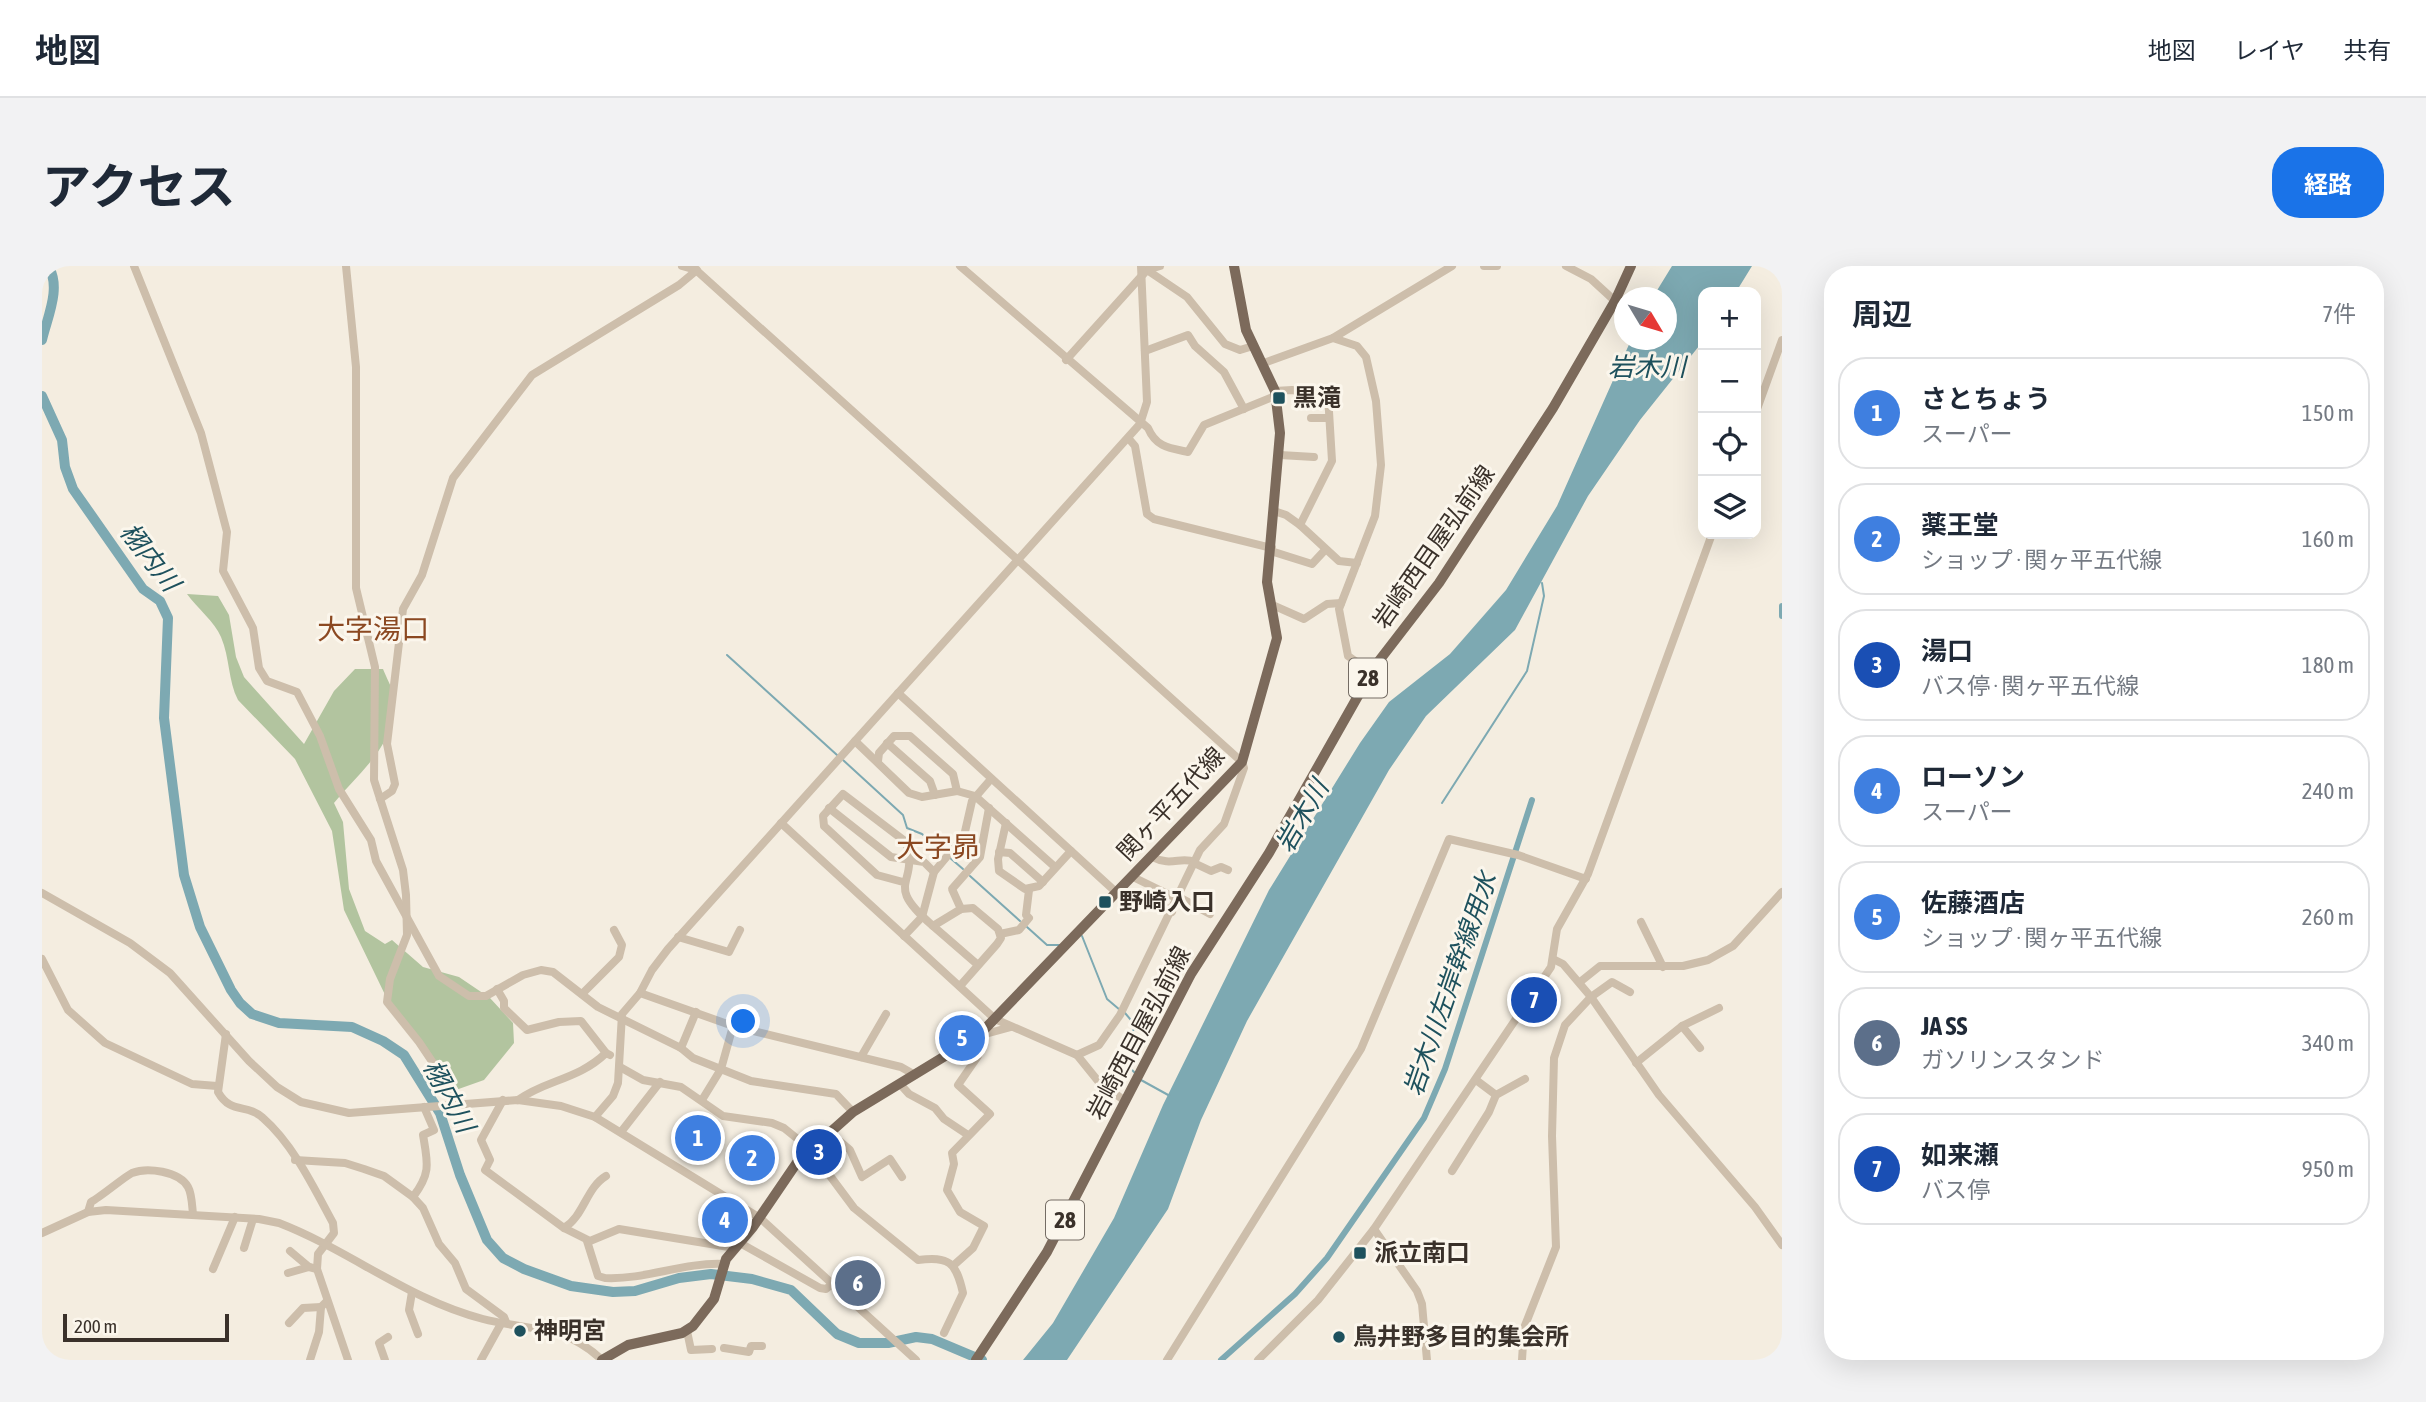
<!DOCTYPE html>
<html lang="ja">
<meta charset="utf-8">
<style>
body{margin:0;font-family:"Asap Condensed","Noto Sans JP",sans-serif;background:#f2f2f3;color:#1f2937}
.controls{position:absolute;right:21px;top:21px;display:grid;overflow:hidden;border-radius:14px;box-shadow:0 7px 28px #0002}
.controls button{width:63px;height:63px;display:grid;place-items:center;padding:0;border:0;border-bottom:2px solid #e0e1e3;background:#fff;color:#1f2937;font:35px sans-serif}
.compass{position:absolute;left:1572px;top:21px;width:63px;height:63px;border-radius:50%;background:#fff;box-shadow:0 7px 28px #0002;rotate:128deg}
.scale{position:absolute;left:21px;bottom:18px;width:166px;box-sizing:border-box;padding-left:7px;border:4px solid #3a312a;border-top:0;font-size:19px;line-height:24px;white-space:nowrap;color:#3a312a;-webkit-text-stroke:5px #fbf6ec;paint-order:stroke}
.you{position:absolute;left:702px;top:756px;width:24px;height:24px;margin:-18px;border:5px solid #fff;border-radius:50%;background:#1a73e8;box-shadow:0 0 0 10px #1a73e833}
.badge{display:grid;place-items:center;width:46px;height:46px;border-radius:50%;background:#1a73e8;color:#fff;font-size:23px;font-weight:700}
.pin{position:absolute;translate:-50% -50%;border:4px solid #fff;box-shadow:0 2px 7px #0006}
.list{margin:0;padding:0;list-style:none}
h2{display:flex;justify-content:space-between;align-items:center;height:91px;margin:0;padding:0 28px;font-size:30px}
h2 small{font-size:23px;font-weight:400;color:#747a83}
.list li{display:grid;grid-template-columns:46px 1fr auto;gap:21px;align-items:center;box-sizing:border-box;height:112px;margin:0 14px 14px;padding:0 14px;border:2px solid #e0e1e3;border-radius:28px}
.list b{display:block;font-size:26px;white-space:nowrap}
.list p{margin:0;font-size:23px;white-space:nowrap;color:#747a83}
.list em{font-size:23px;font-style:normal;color:#747a83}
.icon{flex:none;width:38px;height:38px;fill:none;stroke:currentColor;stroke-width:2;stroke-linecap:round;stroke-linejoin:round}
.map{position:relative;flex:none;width:1740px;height:1094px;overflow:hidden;border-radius:28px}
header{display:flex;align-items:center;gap:42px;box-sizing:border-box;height:98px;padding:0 35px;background:#fff;border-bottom:2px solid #e0e1e3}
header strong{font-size:33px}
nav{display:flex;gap:38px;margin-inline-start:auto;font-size:24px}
.intro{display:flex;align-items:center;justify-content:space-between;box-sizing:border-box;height:168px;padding:0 42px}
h1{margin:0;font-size:49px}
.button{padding:18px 32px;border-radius:28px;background:#1a73e8;color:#fff;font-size:24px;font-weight:700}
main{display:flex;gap:42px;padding:0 42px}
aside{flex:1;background:#fff;border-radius:28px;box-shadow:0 7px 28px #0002}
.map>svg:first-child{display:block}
</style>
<header>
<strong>地図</strong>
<nav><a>地図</a><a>レイヤ</a><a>共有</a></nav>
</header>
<div class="intro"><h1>アクセス</h1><a class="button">経路</a></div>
<main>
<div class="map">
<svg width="1740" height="1094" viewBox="0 0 1740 1094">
<rect width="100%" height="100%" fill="#f4ede0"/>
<!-- green -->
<path fill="#b2c49f" d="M145,328L176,330L187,349L194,391L202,411L262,478L292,425L313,403H341C344,411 350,421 351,429C359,475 318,505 292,537L301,556L307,623L323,665L343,678L350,674L381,701L417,711L448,732L471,757L472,777L442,814L411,825L348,739L302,644L290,565L253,493L196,434C186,415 188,392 179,371C173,356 155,342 145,328Z"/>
<!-- water -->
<path fill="#7da9b2" d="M1630,0H1710L1694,26H1661V75L1598,154L1546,230L1473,364L1384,450L1347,504L1205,755L1159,854L1126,943L1025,1094H981L1011,1057L1072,952L1121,839L1227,624L1318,477L1347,436L1408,388L1464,324L1515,240L1589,74H1624V32L1611,31Z"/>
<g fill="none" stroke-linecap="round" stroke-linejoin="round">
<!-- stream -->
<g stroke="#7da9b2" stroke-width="2">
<path d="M685,389L795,489"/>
<path d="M801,494L861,549L865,562L880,568L903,587"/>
<path d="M1400,537L1485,405L1502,330L1500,317"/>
<path d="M907,591L921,603"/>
<path d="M928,610L978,655"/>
<path d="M985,661L1005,679H1018"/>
<path d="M1040,670L1065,733L1078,744"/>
<path d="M1083,747L1094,760L1075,789L1093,807"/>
<path d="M1099,814L1128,830"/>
</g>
<!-- canal -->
<g stroke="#7da9b2" stroke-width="6">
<path d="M1740,340V350"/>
<path d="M1179,1094L1253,1028L1285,992L1382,852L1403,803L1490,534"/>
</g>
<!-- river -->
<g stroke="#7da9b2" stroke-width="10">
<path d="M0,74C5,52 20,21 6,0"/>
<path d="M0,130L20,174L23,201L31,223L101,323L118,335L126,352L122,452L142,609L158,661L189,724L198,737L210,748L237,757L310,761L341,775L362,789L398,847L418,909L445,974L461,992L482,1003L529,1020L571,1026L593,1025L637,1012L669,1008L710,1013L749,1024L795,1068L817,1077H846L874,1071L890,1073L940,1094"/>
</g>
<!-- minor -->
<g stroke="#cdbeab" stroke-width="8">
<path d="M92,0L159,167L185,266L181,305L211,362L217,402L225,415L255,426L278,470L297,523L329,574L334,595L397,710L427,730H444L481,709L499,704L511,706L556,741L639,782L651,792L709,815L794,828L811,846"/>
<path d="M304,0L314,101V322L333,401L332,514L361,604L364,629L365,669L348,713L345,736L377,776L418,837"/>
<path d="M640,0L654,4L1200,496L1202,502L1182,558L1158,584L1078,749L1057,779L1035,789L953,753L739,557"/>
<path d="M918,0L1106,162C1114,181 1127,182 1146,186L1162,159L1233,130"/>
<path d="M1442,0H1455"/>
<path d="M1524,0L1549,13L1573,35"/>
<path d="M1105,4L1145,31L1183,78L1198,84L1211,80"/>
<path d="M1291,72L1315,80L1324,91L1334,135L1339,199L1333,250L1297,343L1306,390L1316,397L1333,400"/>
<path d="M1103,85L1146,69L1153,80L1182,106L1202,143"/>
<path d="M1024,94L1105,4L1118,0"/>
<path d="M1222,97L1291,72L1410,0"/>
<path d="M1714,146L1740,74"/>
<path d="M1269,152H1287"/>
<path d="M1087,173L1093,180L1105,248L1112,253L1230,282"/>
<path d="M1238,189L1272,191"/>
<path d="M1232,245L1244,249L1258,259L1290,195L1286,129L1250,124L1233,125"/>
<path d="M1258,259L1297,295L1315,297"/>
<path d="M1229,285L1270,298L1283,284"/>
<path d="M1228,338L1262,353L1285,338L1299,337"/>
<path d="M856,427L1075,627"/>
<path d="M813,475L867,527L880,531L915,525"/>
<path d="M845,477L888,515L893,529"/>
<path d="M836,495L837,487L852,470H868L911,508L915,525L933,530L1013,601"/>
<path d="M338,533L350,525L353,518L345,478L361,343L380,309L411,212L490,109L637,19L655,4"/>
<path d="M787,542L849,591L882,596L892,606"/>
<path d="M964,557L956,593L957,605L983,623L997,620L1029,585"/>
<path d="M957,586L968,587L1001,616"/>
<path d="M1110,591C1130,601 1138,590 1153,596"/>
<path d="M1152,597L1169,605L1179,601L1186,604"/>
<path d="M1091,611L1136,633"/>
<path d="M861,616L835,609L782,560L781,550L801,528L864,576C878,621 839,615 891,660L919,643L931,642L956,663L959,672L955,678L918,720"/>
<path d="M0,627L88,677L128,707L207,795L235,821L259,836L307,847L476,834L519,840L553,851L718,952L874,1094"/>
<path d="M1137,631L1168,648"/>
<path d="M1102,634L1115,635L1130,646"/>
<path d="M919,643L910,623L938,591L947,542"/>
<path d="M1599,656L1621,701"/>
<path d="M891,660L936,699"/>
<path d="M958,668L977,664L987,652L984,649L987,624"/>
<path d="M862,670L880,651L892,606L922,570L930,535L949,513"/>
<path d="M636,671L687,686L698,664"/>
<path d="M0,693L26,744L63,777L150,818L175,820"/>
<path d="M1511,693L1521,698L1549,731L1617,829L1713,941L1740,979"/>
<path d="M1538,716L1558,700H1641L1666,694L1691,680L1740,626"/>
<path d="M455,723L462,735V742L485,764L517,756L539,755L564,787"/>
<path d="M598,727L691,760L859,801L873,809"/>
<path d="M540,728L577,691L580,679L572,664"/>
<path d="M1640,760L1658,782"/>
<path d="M184,768L176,826C189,849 205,837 221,852C251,878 272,922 291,957L292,967L276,988L275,1003L306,1094"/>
<path d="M936,770L969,761"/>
<path d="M639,782L654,746"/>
<path d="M1035,789L1056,815L1083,835"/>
<path d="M819,791L844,748"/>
<path d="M1594,797L1640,760L1677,742"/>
<path d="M578,801L601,814L639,821L681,850L730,857L742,862L768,883L812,942L876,994C907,990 914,996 921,1027L902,1067"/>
<path d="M1434,814L1454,829"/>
<path d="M858,818L867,828L893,842L902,853L926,869"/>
<path d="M461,834L439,874L448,894L443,904L522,962L548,975L577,963L693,982"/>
<path d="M476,834C503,814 536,814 564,787L568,789"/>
<path d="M660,834L679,803L691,760"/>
<path d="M553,851L571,830L576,817L580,748L598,727L610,704L626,683L1098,158L1105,136L1099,0"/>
<path d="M786,865L808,884L820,911L848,893L860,911"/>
<path d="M579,866L618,816"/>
<path d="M253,894L303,897L322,903L342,910L371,931L381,942L397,978L413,997L424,1023L462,1051L464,1056"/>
<path d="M1410,905L1447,846L1454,829L1483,813"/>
<path d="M371,931C389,907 386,898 381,869L392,864L382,841"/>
<path d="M46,946L49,936C60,930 82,911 90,907C105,901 137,905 146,921C150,928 150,940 151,948"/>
<path d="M522,962C542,950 544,922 564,910"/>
<path d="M1332,963L1375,1025L1380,1038L1385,1094"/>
<path d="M0,967L46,946L64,944L217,953L237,957C307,984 367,1034 441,1053C488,1065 522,1058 560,1094"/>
<path d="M545,975L556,1010L563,1012C604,1014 641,996 682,998"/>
<path d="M698,977L778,1022L784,1023L790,1018"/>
<path d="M202,982L211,953"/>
<path d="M248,985L267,1001L275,1003"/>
<path d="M912,999L931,982L942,960L918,946L905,924L912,898L910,887L948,848L916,819L936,790L927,777"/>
<path d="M171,1003L193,951"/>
<path d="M246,1007L267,1001"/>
<path d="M370,1026L367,1044L376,1068"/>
<path d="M247,1057L261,1042L279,1041"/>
<path d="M645,1065L649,1084L670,1083"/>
<path d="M682,1082L707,1086L709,1080H720"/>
<path d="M268,1094L277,1066L279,1041L284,1036"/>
<path d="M343,1094L337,1077L346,1071"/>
<path d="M439,1094L460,1056"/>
<path d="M1125,1094L1319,783L1407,573L1476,589L1544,613"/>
<path d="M1216,1094L1276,1034L1332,963L1509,701L1515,663L1546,608L1670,268"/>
<path d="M1480,1094L1482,1062L1514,981L1510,870L1512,792L1523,759L1549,731L1570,716L1588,726"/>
</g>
<!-- major -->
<g stroke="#7c6a5b" stroke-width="10">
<path d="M560,1094L586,1079L640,1067L651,1060L672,1033L684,993L711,961L756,895L811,846L936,770L1200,496L1235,372L1225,316L1238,167L1233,125L1204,64L1192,0"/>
<path d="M934,1094L1005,986L1149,708L1227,587L1333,400L1397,317L1511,142L1573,35L1589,0"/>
</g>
</g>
<!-- markers -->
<g fill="#1e515d" stroke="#fbf6ec" stroke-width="2.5">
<rect x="1230" y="125" width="14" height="14" rx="3.5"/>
<rect x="1056" y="629" width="14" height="14" rx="3.5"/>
<rect x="1311" y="980" width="14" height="14" rx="3.5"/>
<circle cx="478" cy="1065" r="7"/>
<circle cx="1297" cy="1071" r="7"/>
</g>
<g text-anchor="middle" stroke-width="6" stroke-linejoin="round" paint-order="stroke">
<!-- shield labels -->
<g fill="#fbf6ec" stroke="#746c64" stroke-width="2">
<rect x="1307" y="392.5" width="38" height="39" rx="5"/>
<rect x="1004" y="934.5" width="38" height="39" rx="5"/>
</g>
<g font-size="23" font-weight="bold" fill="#3a312a">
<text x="1326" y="420">28</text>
<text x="1023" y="962">28</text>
</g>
<!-- poi labels -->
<g font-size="24" font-weight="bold" fill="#3a312a" stroke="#fbf6ec" text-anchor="start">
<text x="1251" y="140">黒滝</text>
<text x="1077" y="644">野崎入口</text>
<text x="1332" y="995">派立南口</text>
<text x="492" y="1073">神明宮</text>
<text x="1311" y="1079">鳥井野多目的集会所</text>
</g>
<!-- street labels -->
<g font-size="24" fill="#3a312a" stroke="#fbf6ec">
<text transform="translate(1392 281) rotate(-55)" y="8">岩崎西目屋弘前線</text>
<text transform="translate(1129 538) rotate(-47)" y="8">関ヶ平五代線</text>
<text transform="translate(1097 767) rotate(-62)" y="8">岩崎西目屋弘前線</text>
</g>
<!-- water labels -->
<g font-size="26" font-style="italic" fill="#1e515d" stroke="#fbf6ec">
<text x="1605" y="110">岩木川</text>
<text transform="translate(108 291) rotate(52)" y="9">栩内川</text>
<text transform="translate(1260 550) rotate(-60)" y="9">岩木川</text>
<text transform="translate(1408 718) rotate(-71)" y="9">岩木川左岸幹線用水</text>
<text transform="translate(407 830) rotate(62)" y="9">栩内川</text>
</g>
<!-- quarter labels -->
<g font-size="28" fill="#8b4821" stroke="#fbf6ec">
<text x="331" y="373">大字湯口</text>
<text x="896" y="591">大字昴</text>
</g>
</g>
</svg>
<div class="controls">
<button>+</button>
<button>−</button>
<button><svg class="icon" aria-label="locate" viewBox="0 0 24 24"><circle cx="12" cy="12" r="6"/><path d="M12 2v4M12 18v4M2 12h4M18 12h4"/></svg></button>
<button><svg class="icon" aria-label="layers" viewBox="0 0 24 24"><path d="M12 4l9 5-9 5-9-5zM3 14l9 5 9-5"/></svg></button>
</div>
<svg class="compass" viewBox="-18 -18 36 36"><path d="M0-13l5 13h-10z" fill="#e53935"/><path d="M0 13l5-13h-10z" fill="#747a83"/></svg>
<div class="scale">200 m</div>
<div class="you"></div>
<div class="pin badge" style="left:656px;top:872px;background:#3f7fe0">1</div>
<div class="pin badge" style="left:710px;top:892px;background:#3f7fe0">2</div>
<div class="pin badge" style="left:777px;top:886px;background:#1a4fb4">3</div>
<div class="pin badge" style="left:683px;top:954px;background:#3f7fe0">4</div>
<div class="pin badge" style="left:920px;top:772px;background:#3f7fe0">5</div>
<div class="pin badge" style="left:816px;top:1017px;background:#5c6f8a">6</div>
<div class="pin badge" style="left:1492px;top:734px;background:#1a4fb4">7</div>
</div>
<aside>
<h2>周辺<small>7件</small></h2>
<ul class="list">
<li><span class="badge" style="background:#3f7fe0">1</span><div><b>さとちょう</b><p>スーパー</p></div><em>150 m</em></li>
<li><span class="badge" style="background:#3f7fe0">2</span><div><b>薬王堂</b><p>ショップ · 関ヶ平五代線</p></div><em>160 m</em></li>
<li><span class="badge" style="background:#1a4fb4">3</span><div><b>湯口</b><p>バス停 · 関ヶ平五代線</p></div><em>180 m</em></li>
<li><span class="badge" style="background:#3f7fe0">4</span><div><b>ローソン</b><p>スーパー</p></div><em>240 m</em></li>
<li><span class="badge" style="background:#3f7fe0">5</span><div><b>佐藤酒店</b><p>ショップ · 関ヶ平五代線</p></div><em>260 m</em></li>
<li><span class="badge" style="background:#5c6f8a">6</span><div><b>JA SS</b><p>ガソリンスタンド</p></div><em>340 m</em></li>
<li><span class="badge" style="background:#1a4fb4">7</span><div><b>如来瀬</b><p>バス停</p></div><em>950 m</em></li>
</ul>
</aside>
</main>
